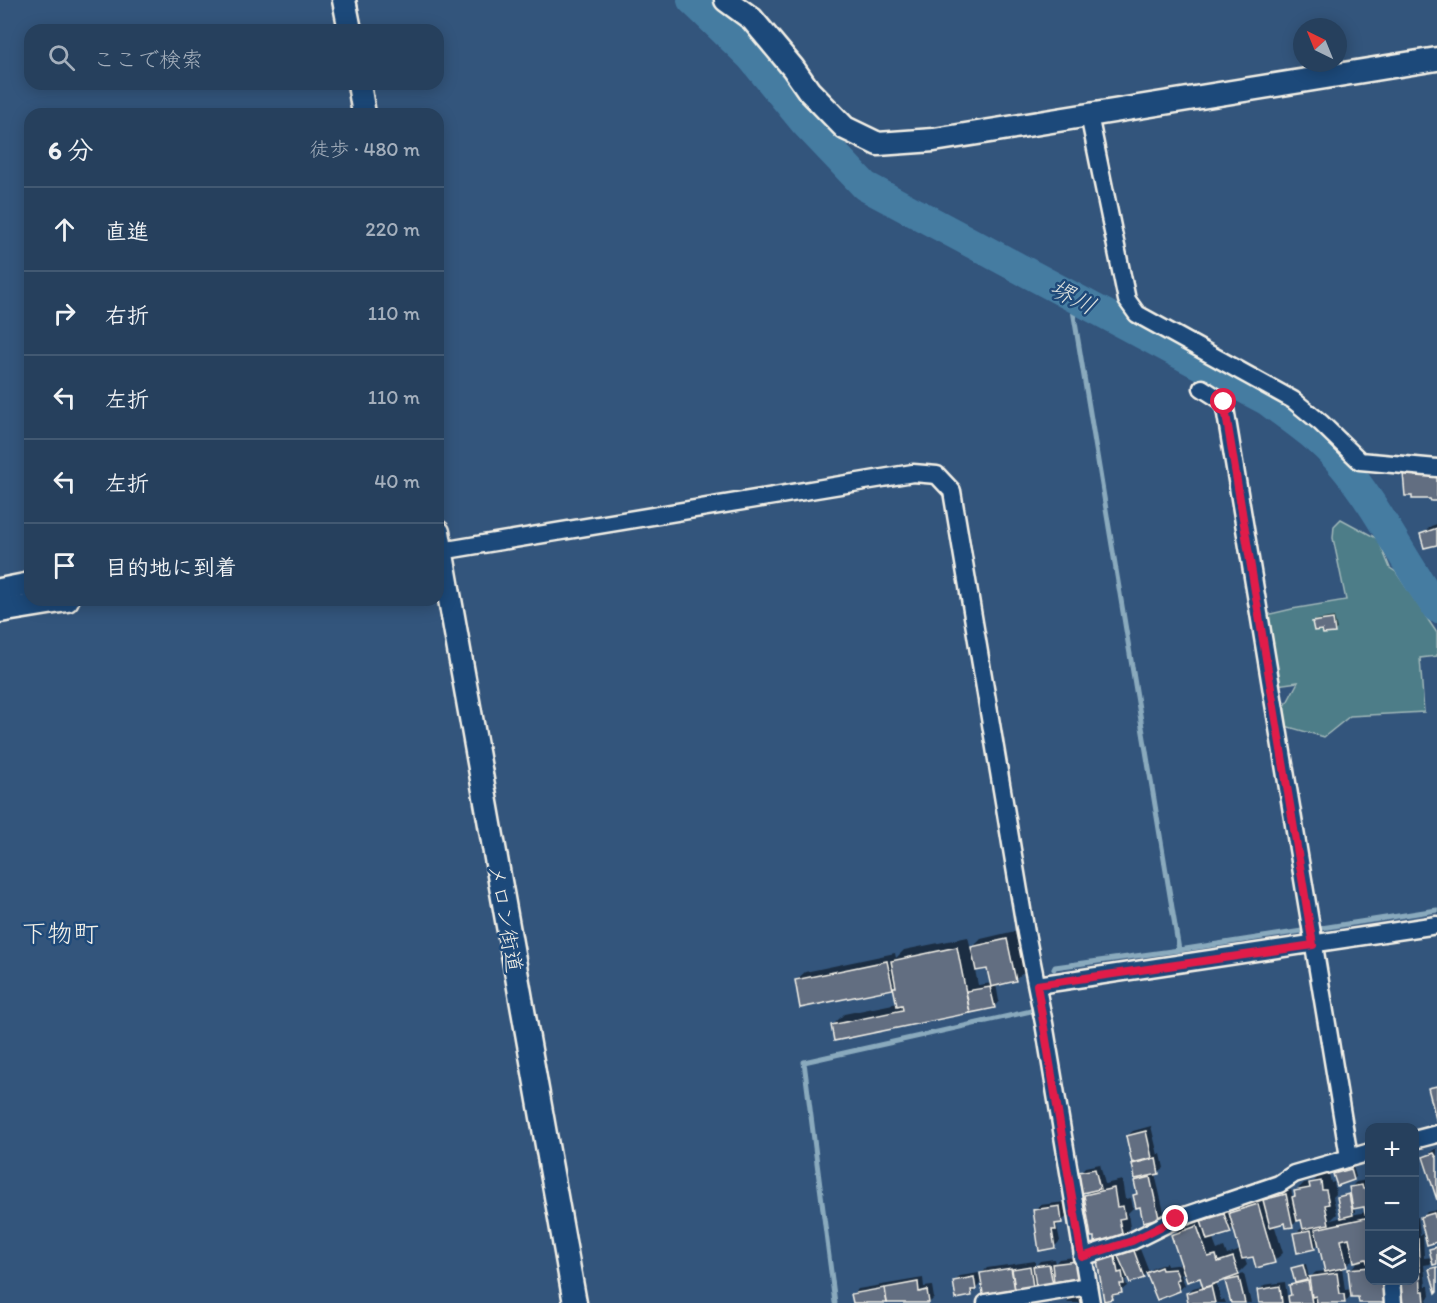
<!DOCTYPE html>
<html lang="ja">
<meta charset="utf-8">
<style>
body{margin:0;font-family:Itim,"Klee One",sans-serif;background:#2e4763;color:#f1f3f6}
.controls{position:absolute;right:18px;bottom:18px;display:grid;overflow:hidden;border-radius:12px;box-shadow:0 3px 15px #0003}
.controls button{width:54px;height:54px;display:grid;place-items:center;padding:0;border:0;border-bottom:2px solid #425972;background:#26405d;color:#f1f3f6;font:30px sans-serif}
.compass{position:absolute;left:1293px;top:18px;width:54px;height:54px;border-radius:50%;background:#26405d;box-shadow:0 3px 15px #0003;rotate:317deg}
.stop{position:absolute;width:18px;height:18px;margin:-14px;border:4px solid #e11d48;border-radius:50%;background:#fff}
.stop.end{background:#e11d48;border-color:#fff;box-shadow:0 2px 6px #0008}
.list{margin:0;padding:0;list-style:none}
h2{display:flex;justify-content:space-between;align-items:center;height:78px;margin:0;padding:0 24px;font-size:26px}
h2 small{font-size:20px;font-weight:400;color:#a4afbc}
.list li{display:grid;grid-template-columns:39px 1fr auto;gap:18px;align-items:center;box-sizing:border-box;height:84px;padding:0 24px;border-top:2px solid #425972}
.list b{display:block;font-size:22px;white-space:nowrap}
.list em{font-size:20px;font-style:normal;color:#a4afbc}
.icon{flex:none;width:33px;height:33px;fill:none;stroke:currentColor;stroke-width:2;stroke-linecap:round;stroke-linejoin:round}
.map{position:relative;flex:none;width:1437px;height:1303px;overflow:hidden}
.search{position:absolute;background:#26405d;box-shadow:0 3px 15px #0003;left:24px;top:24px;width:420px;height:66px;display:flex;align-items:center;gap:15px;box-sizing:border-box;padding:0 21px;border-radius:18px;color:#a4afbc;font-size:22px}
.panel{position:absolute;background:#26405d;box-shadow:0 3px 15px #0003;left:24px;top:108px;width:420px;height:498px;border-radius:18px}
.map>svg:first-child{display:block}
</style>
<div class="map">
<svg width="1437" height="1303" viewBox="0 0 1437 1303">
<rect width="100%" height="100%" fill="#33557c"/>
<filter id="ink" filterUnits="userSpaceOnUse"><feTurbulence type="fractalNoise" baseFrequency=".0167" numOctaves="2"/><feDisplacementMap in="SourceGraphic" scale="12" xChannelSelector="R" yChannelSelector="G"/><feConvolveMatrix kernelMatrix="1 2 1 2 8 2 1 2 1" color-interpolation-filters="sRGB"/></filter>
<g filter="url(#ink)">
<!-- green -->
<path fill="#4d7d88" stroke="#a0b7b8" stroke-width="1.5" d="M1341,519L1378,539L1390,568L1396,572L1437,633V656L1420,658L1424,712L1350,716L1324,737L1285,726L1282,712L1298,682L1277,685L1266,615L1292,609L1346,600L1333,538L1334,526Z"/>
<!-- shadow -->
<g fill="#0007" fill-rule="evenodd">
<path d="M1437,524V544L1422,535L1431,526Z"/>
<path d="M1334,617L1337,629L1334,631L1323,629L1314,622L1316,620Z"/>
<path d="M1015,931L1024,972L1015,980L996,984L999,1001L994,1007L969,1011L832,1026L844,1014L898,1003L895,985L892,988L796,980L805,972L895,953L896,958L904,950L968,937L971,949L981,939ZM988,967L992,983L978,985L975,970Z"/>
<path d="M1151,1126L1158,1155L1161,1154L1164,1168L1155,1174L1164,1212L1158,1217L1141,1205L1135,1195L1138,1192L1136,1181L1139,1178H1136L1127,1136L1133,1131Z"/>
<path d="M1437,1148V1195L1425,1157Z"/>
<path d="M1100,1164L1105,1184L1122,1180L1125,1199L1131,1198L1133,1208L1128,1213L1130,1228L1122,1236L1086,1195L1092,1189L1080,1173L1085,1167Z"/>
<path d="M1353,1167L1356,1177L1353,1179L1335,1175Z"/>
<path d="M1329,1174L1331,1183L1334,1182L1336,1194L1333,1197L1337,1214L1331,1220L1343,1217L1339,1197L1341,1195L1352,1193L1351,1187L1356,1182L1367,1180L1368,1184H1370V1280H1414V1218L1418,1217L1420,1235L1423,1234L1424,1258L1433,1257L1431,1250L1437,1246V1262L1433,1260L1430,1264L1424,1265L1426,1286H1429L1430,1296L1427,1299L1428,1303H1361L1360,1295L1350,1296L1345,1303H1291L1290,1298H1288L1292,1294L1290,1286L1296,1281L1293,1269L1295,1267L1306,1264L1309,1278L1316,1272L1326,1271L1320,1242L1314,1248L1295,1233L1304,1227L1303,1219H1299L1293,1225L1286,1222L1274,1224L1283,1253L1274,1261L1254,1255L1244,1257L1247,1265L1236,1276L1244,1274L1251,1303H1232L1227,1282L1234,1275L1216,1282L1221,1301L1224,1299L1226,1303H1190L1187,1293L1193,1288L1204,1285L1200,1276L1185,1271L1181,1275L1185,1285L1179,1290L1157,1298L1147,1272L1143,1277H1129L1125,1280L1127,1286L1113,1297L1098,1261L1138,1244L1149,1272L1153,1268L1166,1263L1167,1266L1182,1264L1173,1236L1181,1227L1230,1209L1231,1213L1239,1205L1267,1198L1270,1195L1291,1190L1293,1198L1296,1194V1191L1304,1183L1314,1181L1319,1176ZM1366,1205L1367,1212L1351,1215L1355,1212L1354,1207ZM1234,1227L1241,1250L1227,1255L1224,1247L1217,1250L1212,1237L1230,1231ZM1354,1258L1360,1259L1350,1270L1352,1289L1345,1290L1342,1267L1346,1266Z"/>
<path d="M1065,1202L1067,1216L1057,1226L1060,1241L1054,1247L1034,1211L1040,1205Z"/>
<path d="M1437,1210V1241L1422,1218L1427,1212Z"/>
<path d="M1081,1256L1083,1272L1078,1277L1054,1281L1052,1283L1037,1281L1032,1286L984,1292L983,1280L971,1295L955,1281L960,1276L979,1273V1276L987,1268L1035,1261V1266L1040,1261L1054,1259L1055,1263L1059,1259Z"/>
<path d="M923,1278L924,1287L932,1286L934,1298L929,1303H854L853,1295L858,1289Z"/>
<path d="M1285,1282L1288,1303H1261L1259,1291L1264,1285Z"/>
<path d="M1089,1295L1091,1303H1067L1071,1299Z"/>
</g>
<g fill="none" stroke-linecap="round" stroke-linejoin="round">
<!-- stream -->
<g stroke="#8aaabd" stroke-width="5">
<path d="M1071,298L1179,950L1437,910"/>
<path d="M1054,969L1055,967L1179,950"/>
<path d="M835,1303L804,1062L1031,1011L1036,1003"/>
</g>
<!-- river -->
<path stroke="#447ba1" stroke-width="30" d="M692,0L751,57L806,124L865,186L1266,400C1292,419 1320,438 1340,462C1378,506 1403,561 1437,608"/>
</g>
<!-- building -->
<g fill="#626e81" stroke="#f4f1e8" stroke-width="1.5">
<path d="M1415,472V476H1437V501H1431L1430,499H1412V496H1405L1403,473Z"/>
<path d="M1437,528V545L1424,548L1420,534Z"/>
<path d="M1333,619L1335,633L1323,634L1322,630L1314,631L1312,622Z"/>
<path d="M1007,939L1016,981L991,987L987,969L976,971L971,947Z"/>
<path d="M957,947L970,1013L834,1041L831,1025L903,1010L902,1005L897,1006L893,987H896L891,961Z"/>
<path d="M887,961L893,989L800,1008L795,980Z"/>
<path d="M990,987L995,1008L970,1013L966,991Z"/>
<path d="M1437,1086V1123L1428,1088Z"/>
<path d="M1146,1131L1152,1158L1132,1163L1126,1136Z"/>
<path d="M1434,1153L1437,1158V1200L1423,1157Z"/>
<path d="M1156,1158L1159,1174L1135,1179L1132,1164Z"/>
<path d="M1095,1169L1100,1189L1082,1193L1078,1172Z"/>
<path d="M1351,1169L1354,1180L1337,1186L1333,1174Z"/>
<path d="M1150,1177L1159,1218L1143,1222L1140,1207L1136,1208L1133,1195L1137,1194L1134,1181Z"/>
<path d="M1321,1181L1322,1190H1326L1329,1204L1325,1205L1329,1224L1303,1229L1301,1220L1297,1221L1292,1197L1295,1196L1294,1191L1310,1188L1309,1183Z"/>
<path d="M1362,1185L1363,1189L1370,1188V1214H1365L1364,1207L1353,1209L1349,1187Z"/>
<path d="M1114,1188L1117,1207L1123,1206L1125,1218L1119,1219L1123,1238L1094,1242V1237H1091L1084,1195Z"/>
<path d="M1286,1194L1293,1227L1286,1228L1285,1223L1270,1227L1263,1200Z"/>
<path d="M1349,1194L1353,1215L1341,1218L1337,1197Z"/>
<path d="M1258,1204L1275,1263L1256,1268L1253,1257L1242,1259L1229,1213Z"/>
<path d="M1060,1206L1062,1223L1055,1224L1056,1230H1052L1055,1248L1039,1251L1033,1210Z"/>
<path d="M1434,1213L1437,1225V1242L1427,1245L1420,1217Z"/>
<path d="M1224,1214L1231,1233L1207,1240L1201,1221Z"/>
<path d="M1370,1217V1265H1368L1366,1259L1354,1262L1349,1238L1341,1240L1347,1267L1325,1272L1315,1229Z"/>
<path d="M1197,1226L1208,1257L1216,1255L1218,1262L1233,1257L1239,1275L1203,1288L1200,1278L1187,1282L1171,1235Z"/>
<path d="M1311,1230L1315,1249L1297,1253L1293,1233Z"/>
<path d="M1414,1237L1415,1239H1418L1419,1266L1414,1267Z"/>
<path d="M1437,1247V1264L1433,1265L1429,1249Z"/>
<path d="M1133,1248L1144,1278L1130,1283L1117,1254Z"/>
<path d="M1115,1257L1118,1273L1122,1272L1124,1284H1120L1122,1293L1112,1295L1113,1299L1104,1301L1097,1260Z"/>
<path d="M1076,1261L1078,1278L1054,1282L1052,1264Z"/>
<path d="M1049,1264L1053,1284L1036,1287L1033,1266Z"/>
<path d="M1303,1265L1307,1280L1295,1283L1291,1268Z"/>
<path d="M1030,1266L1033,1287L1015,1290L1012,1269Z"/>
<path d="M1161,1267L1162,1270L1175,1269L1179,1279L1176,1280L1180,1291L1157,1300L1146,1273Z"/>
<path d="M1370,1267V1280H1387L1390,1303H1359L1358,1297H1351L1348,1269Z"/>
<path d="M1437,1267V1292L1436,1293L1429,1269Z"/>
<path d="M1011,1268L1015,1290L983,1294L980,1273Z"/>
<path d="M1414,1268H1420L1421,1291H1424L1425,1303H1398L1397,1280H1414Z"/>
<path d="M1337,1273L1340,1294H1344L1345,1303H1317L1316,1296L1312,1297L1309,1277Z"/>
<path d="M974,1277L976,1290H971L972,1296L956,1299L953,1281Z"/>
<path d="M1239,1278L1245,1303H1231L1225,1281Z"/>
<path d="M1308,1281L1312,1303H1289L1288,1296L1291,1295L1289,1285Z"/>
<path d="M918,1282L919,1292L927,1290L929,1303H887L885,1288Z"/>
<path d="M1211,1286L1215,1303H1188L1186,1293Z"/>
<path d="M1280,1286L1282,1303H1259L1257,1290Z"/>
<path d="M884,1288L887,1303H853L851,1294Z"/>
</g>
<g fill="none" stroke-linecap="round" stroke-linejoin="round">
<defs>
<g id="street">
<path d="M1089,115L1127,300L1137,314L1293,400L1321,423L1360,461L1437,468"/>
<path d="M1202,388L1224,402L1349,1157"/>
<path d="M441,551L913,473L937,475L952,491L1026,933L1044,1023L1091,1303"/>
<path d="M1037,985L1437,925"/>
<path d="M1414,1140L1437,1134"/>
<path d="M1082,1257L1132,1241L1176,1219L1279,1184L1294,1174L1370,1152"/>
<path d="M1391,1280L1393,1303"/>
<path d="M986,1303L1088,1286"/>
</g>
<g id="secondary">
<path d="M344,0L350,30"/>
<path d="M726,0L752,19L793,68L809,91L845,128L878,144L934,140L1437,59"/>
<path d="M359,84L364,114"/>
<path d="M438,532L575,1303"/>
<path d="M0,590L30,584"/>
<path d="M0,611L67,600"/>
</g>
</defs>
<!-- street casing -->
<use href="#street" stroke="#f4f1e8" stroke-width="21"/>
<!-- secondary casing -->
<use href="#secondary" stroke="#f4f1e8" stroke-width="27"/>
<!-- street -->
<use href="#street" stroke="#1f4a7a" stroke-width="16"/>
<!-- secondary -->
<use href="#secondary" stroke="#1f4a7a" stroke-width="22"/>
</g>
</g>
<g fill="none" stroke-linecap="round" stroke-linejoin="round" filter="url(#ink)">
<!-- route -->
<path stroke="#e11d48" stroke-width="8" d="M1176,1219L1132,1241L1082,1257L1037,985L1313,945L1224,402"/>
</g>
<g text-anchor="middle" stroke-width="5" stroke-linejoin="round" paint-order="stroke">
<!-- street labels -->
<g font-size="22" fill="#f4f1e8" stroke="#1f4a7a">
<text transform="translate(506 918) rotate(80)" y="8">メロン街道</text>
</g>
<!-- water labels -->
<g font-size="24" font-style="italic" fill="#dadfdd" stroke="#1f4a7a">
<text transform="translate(1073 297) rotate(28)" y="8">堺川</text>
</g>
<!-- quarter labels -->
<g font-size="26" fill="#f4f1e8" stroke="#1f4a7a">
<text x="60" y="942">下物町</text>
</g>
</g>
</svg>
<div class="controls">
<button>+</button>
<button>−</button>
<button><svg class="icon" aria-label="layers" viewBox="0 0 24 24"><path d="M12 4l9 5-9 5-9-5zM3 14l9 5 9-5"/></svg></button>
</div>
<svg class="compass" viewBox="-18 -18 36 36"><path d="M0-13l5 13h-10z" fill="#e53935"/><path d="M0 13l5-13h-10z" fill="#a4afbc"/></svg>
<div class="stop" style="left:1224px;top:402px"></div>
<div class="stop end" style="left:1176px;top:1219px"></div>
<div class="search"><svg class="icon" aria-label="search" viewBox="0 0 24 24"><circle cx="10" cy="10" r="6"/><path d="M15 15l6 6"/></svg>ここで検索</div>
<section class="panel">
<h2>6 分<small>徒歩 · 480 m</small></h2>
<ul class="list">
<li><svg class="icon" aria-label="ahead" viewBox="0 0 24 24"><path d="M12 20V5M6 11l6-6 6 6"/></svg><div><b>直進</b></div><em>220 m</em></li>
<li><svg class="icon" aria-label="right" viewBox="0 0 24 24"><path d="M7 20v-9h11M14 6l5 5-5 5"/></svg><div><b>右折</b></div><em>110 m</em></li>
<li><svg class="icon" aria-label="left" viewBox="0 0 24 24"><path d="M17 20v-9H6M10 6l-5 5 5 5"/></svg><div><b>左折</b></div><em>110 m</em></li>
<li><svg class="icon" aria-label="left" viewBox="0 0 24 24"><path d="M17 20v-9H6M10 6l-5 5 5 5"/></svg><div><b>左折</b></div><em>40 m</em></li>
<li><svg class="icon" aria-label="arrive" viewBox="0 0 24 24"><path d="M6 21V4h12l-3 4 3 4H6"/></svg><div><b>目的地に到着</b></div></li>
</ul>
</section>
</div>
